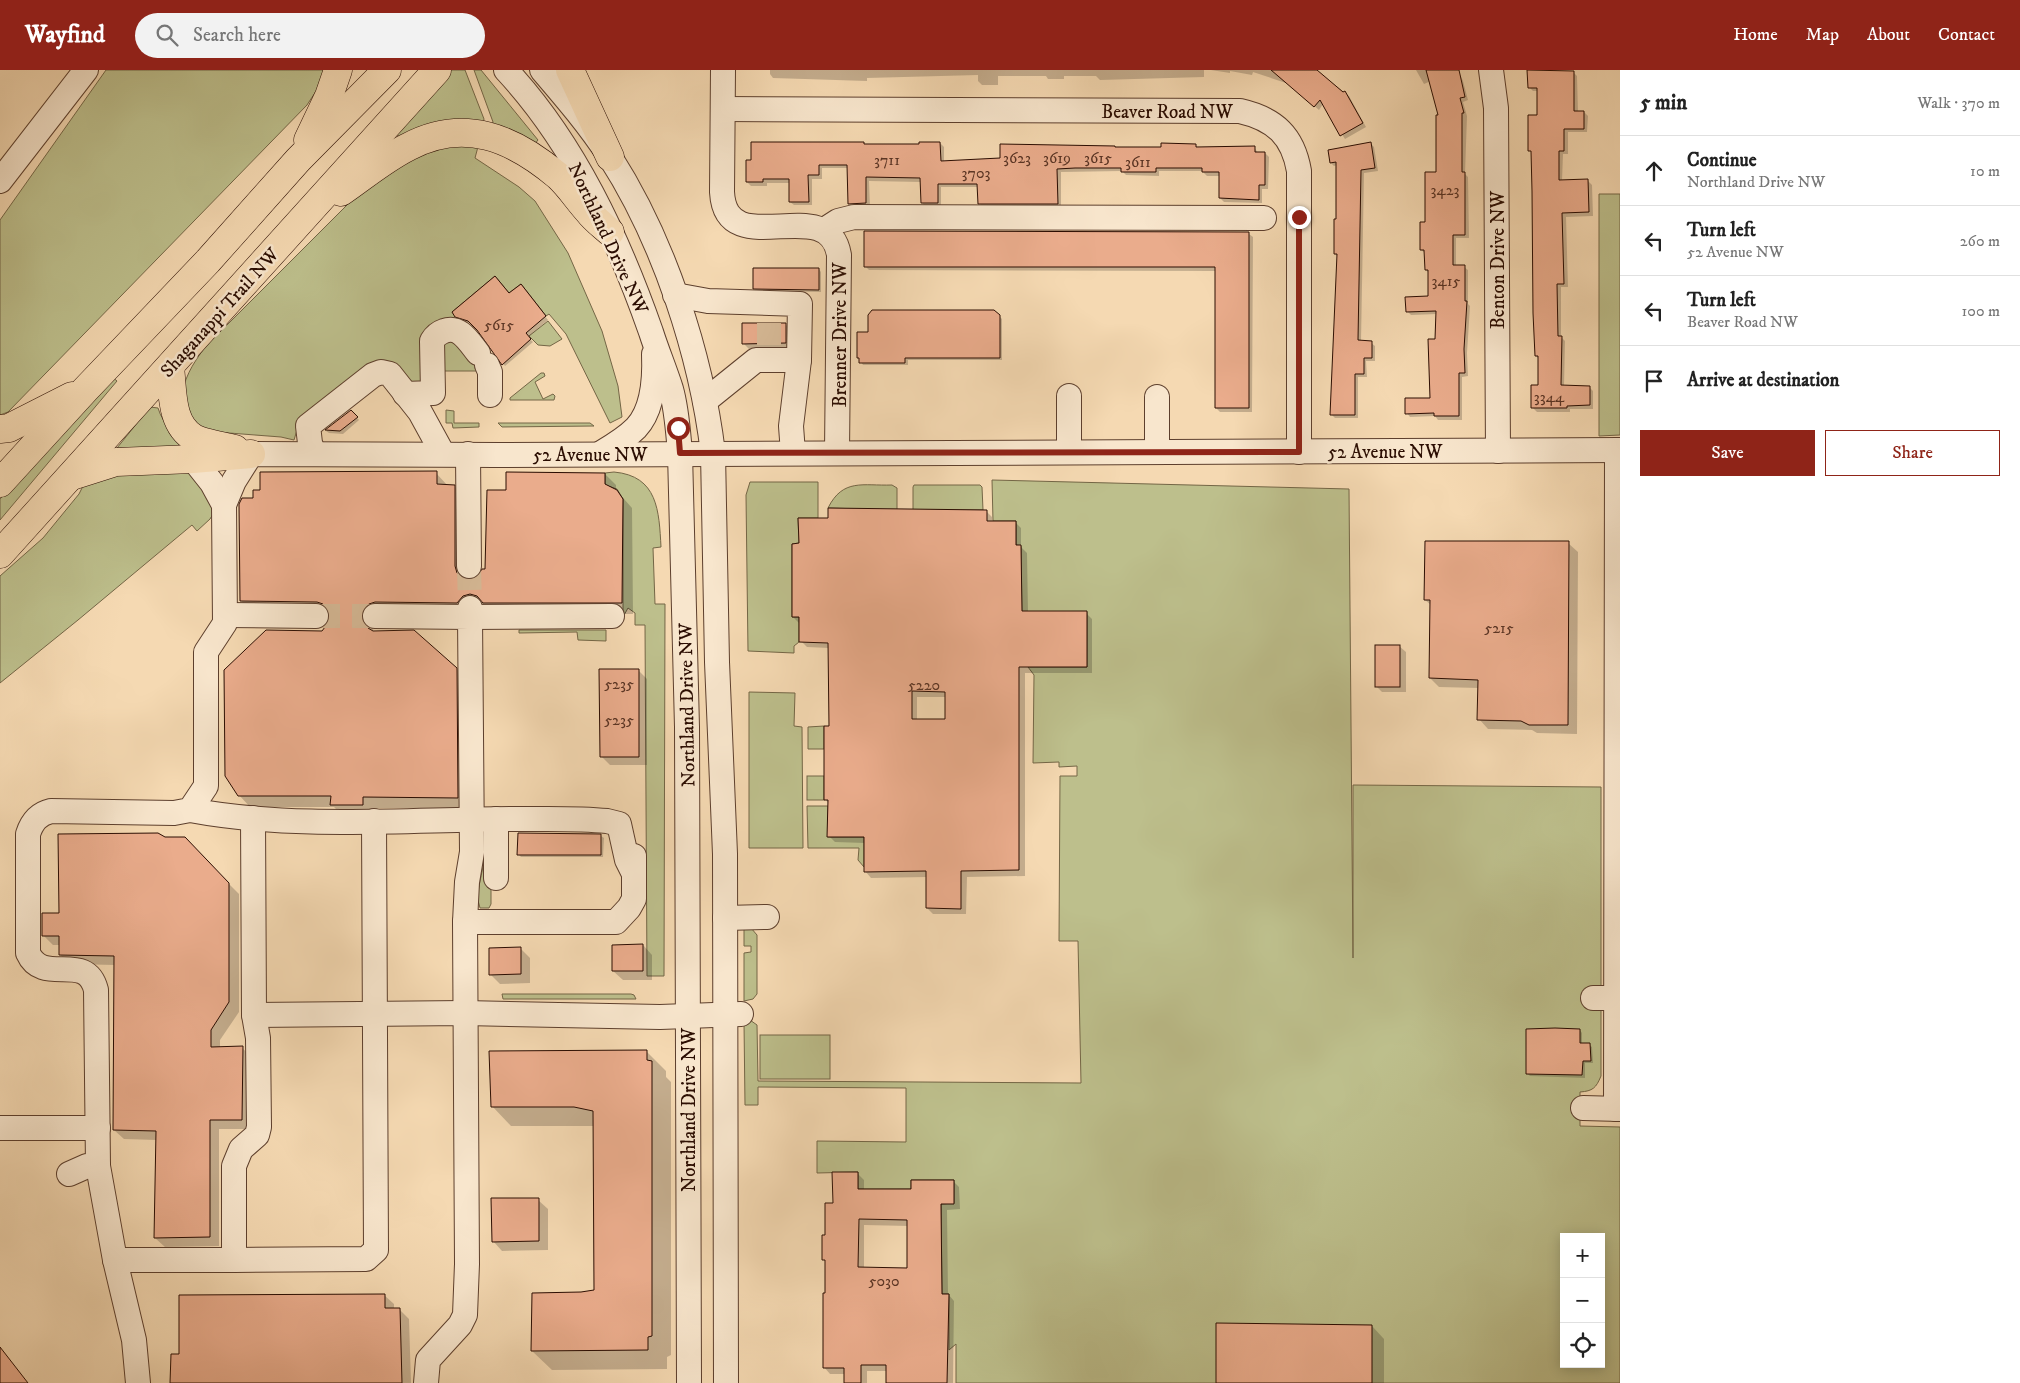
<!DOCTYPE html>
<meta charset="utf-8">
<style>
body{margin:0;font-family:"IM FELL DW Pica",serif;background:#f2f2f2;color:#222}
.controls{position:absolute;right:15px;bottom:15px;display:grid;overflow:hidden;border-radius:0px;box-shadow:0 2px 12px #0003}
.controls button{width:45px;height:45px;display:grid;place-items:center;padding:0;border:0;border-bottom:1px solid #e0e0e0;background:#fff;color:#222;font:25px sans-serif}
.stop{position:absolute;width:15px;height:15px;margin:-11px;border:4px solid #8f2418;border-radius:50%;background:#fff}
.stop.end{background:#8f2418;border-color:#fff;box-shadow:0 1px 5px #0008}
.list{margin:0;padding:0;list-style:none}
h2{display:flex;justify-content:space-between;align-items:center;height:65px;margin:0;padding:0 20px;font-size:21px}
h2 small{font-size:16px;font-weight:400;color:#767676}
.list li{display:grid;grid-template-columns:32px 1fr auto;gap:15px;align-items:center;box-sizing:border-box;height:70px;padding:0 20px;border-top:1px solid #e0e0e0}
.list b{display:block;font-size:19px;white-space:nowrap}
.list p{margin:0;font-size:16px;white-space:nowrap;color:#767676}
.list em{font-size:16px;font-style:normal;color:#767676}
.actions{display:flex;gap:10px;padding:15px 20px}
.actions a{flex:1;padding:11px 0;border:1px solid #8f2418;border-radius:0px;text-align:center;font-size:18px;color:#8f2418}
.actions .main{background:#8f2418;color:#fff}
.icon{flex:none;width:28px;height:28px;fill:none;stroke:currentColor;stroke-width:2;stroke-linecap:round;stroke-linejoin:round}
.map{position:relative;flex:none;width:1620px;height:1313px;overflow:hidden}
header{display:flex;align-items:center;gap:30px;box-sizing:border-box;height:70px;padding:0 25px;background:#8f2418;color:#fff}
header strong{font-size:24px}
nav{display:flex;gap:28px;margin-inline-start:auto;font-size:18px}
.search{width:350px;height:45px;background:#f2f2f2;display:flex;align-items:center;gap:12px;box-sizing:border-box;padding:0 18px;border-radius:28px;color:#767676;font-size:19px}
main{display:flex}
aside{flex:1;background:#fff}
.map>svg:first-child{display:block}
</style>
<header>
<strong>Wayfind</strong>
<div class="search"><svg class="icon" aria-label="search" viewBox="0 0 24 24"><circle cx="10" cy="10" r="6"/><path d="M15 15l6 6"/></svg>Search here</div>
<nav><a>Home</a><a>Map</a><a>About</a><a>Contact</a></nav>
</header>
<main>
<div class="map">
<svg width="1620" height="1313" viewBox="0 0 1620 1313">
<rect width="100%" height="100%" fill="#f5d9b2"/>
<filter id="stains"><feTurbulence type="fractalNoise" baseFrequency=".004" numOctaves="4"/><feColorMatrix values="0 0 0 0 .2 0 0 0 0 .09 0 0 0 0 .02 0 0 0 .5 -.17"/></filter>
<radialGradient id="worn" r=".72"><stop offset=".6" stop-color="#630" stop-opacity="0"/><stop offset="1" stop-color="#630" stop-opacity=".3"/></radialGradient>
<!-- green -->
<g fill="#bdbf8c" stroke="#746646" fill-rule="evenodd">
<path d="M106,0H327L322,12L307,35L8,342L0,345V150Z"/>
<path d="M449,0H465L484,49L483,54L400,68L395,62Z"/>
<path d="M474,0H481L538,70L533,76L492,56L493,52Z"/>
<path d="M479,73L475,88L519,117L535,131L568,183L602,261L618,316L622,347L610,353L566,264L549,244L546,246L521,214L509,223L495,206L452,242L467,261L450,253L420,318L387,296L297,360L294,370L281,367L203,361L180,333C184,308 191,296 206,276L355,127L422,78Z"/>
<path d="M1599,124H1620V365L1599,366Z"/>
<path d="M548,251L562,269L550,276L538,275L529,266Z"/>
<path d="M449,265L484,301H436V274Z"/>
<path d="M541,303H544L545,306L535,312L543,329L553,324L555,326L554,330H510V328Z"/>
<path d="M111,306L117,311L0,450V429Z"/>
<path d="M150,337L158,338C163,355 177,367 189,379L117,378Z"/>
<path d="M446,340L454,341V353H479V357L453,358L452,353H446Z"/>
<path d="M498,353H590L594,356L502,357Z"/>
<path d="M177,398L196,405L212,434L213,444L210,449L197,461L192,455L78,550L0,613V506L43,468L79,424L83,416L106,406Z"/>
<path d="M614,402C658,406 659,441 661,477L653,478L655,534H665L664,906H647L645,555H635V543L628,538L623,547V429L617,419L605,415V403Z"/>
<path d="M992,410L1349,419L1353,888V715L1601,717V1006C1596,1018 1593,1021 1580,1022V1056L1620,1057V1313H956V1274L949,1280V1224H942L941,1134L954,1133V1110H911V1119H858V1102L817,1103V1071L906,1072V1018L758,1017V1035H745L744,953L750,950L757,955L758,1011L1081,1013L1078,871H1059L1060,706H1077V696L1059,697V692L1033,693L1034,605L1028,597H1087V542L1022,550L1021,476L1016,475V451H993ZM1564,1167H1601V1294H1564Z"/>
<path d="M750,412H818V448H798L799,473L792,474V547H799V572L794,576V583L748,581L746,425Z"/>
<path d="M892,415L897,418V440L828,438C843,408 863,416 892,415Z"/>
<path d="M914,415H980L982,417L983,440H913V417Z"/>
<path d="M519,560H606V571L578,570L577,562L519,563Z"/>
<path d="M749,622L795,623L794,656L802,657L803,778H749Z"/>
<path d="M824,656V679H808V657Z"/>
<rect x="807" y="706" width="17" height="24"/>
<path d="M807,736H828V767H864V797L858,790L859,778H808Z"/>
<path d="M485,761L491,778V834L489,838H480C474,822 484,803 484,786C485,777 484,769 485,761Z"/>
<path d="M751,858L757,865V924L753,929L744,931V883L751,882V876H744V859Z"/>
<path d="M502,924H631L634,925L636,929H503Z"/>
<rect x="760" y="965" width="70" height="44"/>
</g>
<!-- shadow -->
<g fill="#0003" fill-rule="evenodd">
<path d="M770,0H1204V7L1100,10L1096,6H1064V9H1048L1046,6H998V15H982L978,11V5L867,8V11L773,8L770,4Z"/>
<path d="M1211,0H1315L1349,26L1366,57L1345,69L1323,34L1319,40L1289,14L1253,2L1252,5L1230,1V3Z"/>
<path d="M1416,0H1458L1463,11L1468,30L1463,32L1467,46L1465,104L1468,107L1469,168H1456V197H1464L1468,200V234L1470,236L1467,283L1468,306L1462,307V350H1438L1435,346L1410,347L1407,343L1431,329L1437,244L1411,245L1407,241L1429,227V203L1426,200L1425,183L1421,180L1437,103L1439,45L1431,11L1424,14Z"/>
<path d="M1529,0L1573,2L1577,6L1578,42H1584L1588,46L1587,62H1568V84H1563L1562,111H1588L1592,115L1593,146L1566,147L1568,217H1561V267L1565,271L1564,316L1589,317L1593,321V339H1570V342H1537L1533,338L1539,316V289L1536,286L1532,83L1530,80L1539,46V21H1533L1529,17Z"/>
<path d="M940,73L944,77V92L1195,75L1198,78L1254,77L1258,83H1265L1269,87L1268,119H1262V133L1224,132L1220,128V106H1207L1202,101H1159V106L1126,105L1122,101L1061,102V137H983L979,133V117H941V137H926L922,133L921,112L869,111L870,137L853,138L849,134V98H822V109H812V135H794L790,132V113H767V116H751L747,112L866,76H920Z"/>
<path d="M1370,73L1374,77L1378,101L1364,103L1361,272L1371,273L1375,276V291H1366L1367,307H1358V348H1335L1332,345L1338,187L1335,184L1337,151V95L1334,96L1331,93Z"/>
<path d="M1249,164L1253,167L1252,342H1220L1216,338V201L869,200L865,196Z"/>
<path d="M819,199L821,202V222L757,221L754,218Z"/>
<path d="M523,218L548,250L528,267L533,272L505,296L479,260L472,254L459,249L454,242L509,225Z"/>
<path d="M994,241L1002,249V290H908V295H863L858,287L869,263Z"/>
<path d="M785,254L793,262V280L751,281L743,273Z"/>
<path d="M351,341L359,350L343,364L329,363L326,361Z"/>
<path d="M436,403L448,416H454L465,427L467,510L477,509L487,500L507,421L605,404L616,415V420L632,438L633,544H495L488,537L482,535L374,551L373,562L456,598L467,610L468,738H374V746H343L334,737H250L239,725L331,547L329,543L253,542L241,531Z"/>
<path d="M986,441L992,447V452H1015L1021,458V477L1027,483L1028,543H1086L1092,549V603H1025V806L967,807L966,844H933L927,838V807L871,808L865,801V773L835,772L829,766V734L825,729L830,657L829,578L807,577L801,571L799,553L793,547L800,474L829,449ZM917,627H946V651L917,650Z"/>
<path d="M1568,473L1578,482L1577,664L1537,663L1532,660L1488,659L1479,649V618L1439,617L1430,608L1431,535L1425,530Z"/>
<path d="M1399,576L1406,582V622H1382L1376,616Z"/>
<path d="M639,601L647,609V695H610L601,686Z"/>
<path d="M601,766L604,768L603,787H521L519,785Z"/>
<path d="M165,768L184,769L239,824V942L220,970V978H242L252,987L251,1059H219V1176L165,1177L155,1168L157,1070L124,1069L114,1060L115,895L70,894L60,885V875H53L43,865L60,844Z"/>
<path d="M643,875L652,885V910H623L613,901Z"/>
<path d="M520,878L530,888V913L500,914L490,904Z"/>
<path d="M1580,960L1582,963V974L1589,975L1592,977L1593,993H1585V1008L1530,1006L1527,1003Z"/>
<path d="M646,981L666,1001V1007L671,1012V1285L667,1287V1299L552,1300L532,1281L582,1224L595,1221L594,1056H511L492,1036Z"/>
<path d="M858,1104L864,1110V1120H912L953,1111L959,1117L960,1139L947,1140L948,1224L954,1231L953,1313H887V1301H867V1313H846V1304H830L824,1297L826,1193L824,1190L826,1166L834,1134ZM864,1155L909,1156L908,1199H864Z"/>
<path d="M538,1130L548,1139V1180L502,1181L493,1171Z"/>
<path d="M384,1225L394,1234V1239H399L409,1249L411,1313H172L180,1285Z"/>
<path d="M1372,1256L1384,1269V1313H1217Z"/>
</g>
<!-- building -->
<g fill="#eaac8c" stroke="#2a0c01" fill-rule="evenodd">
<path d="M1271,0H1317L1343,22L1345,21L1363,53L1340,66L1320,30L1314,37Z"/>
<path d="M1426,0H1459L1465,27L1460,28L1464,43H1462V102H1465V165H1453V195H1465V231H1467L1464,279L1465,303H1459V346H1434V343L1405,344V328H1430L1428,269H1435L1436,241L1406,242L1405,227L1428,226V200H1425L1424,180H1420V152H1425V102H1436V45H1438Z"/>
<path d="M1527,0L1574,1V41H1584V59H1564V81H1559V110L1588,109L1589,142L1562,143L1564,214H1557L1558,266H1562L1561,315L1590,316V335L1567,336V338H1531V315H1538V286H1535L1533,243L1532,121L1531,81H1528V45H1537V18H1528Z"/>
<path d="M751,72H864V74H919V72H940L941,91L1000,88V74L1115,76V77H1161V73L1196,74V77L1255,76V82H1265V115H1259V130L1219,128V102H1202V98H1156V102H1121V98H1075L1057,99L1058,134H978L977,114H938V133H921L920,108L866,107V133L848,134L847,95H819V105H808L809,132H789V109H763V112H746V90H751Z"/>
<path d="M1371,72L1375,98L1361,100L1358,270L1372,271V288H1364V304H1355V345H1330L1337,184H1334V149H1336V92L1330,93L1328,80Z"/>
<path d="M864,161L1249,162V338H1215V197H864Z"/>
<path d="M753,198H819V220L753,219Z"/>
<path d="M495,206L509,223L521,214L546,246L526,263L531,269L502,295L477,260L468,251L455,247L452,242Z"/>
<path d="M872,240H994L1000,245V288H905V293H859V288H857V262H868V245Z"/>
<path d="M742,253H786V273L742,274Z"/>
<path d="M351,340L358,347L340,361L325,360Z"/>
<path d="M437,401V414L455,415V496L457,503L462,508L469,510L476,508L482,499H485L487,420H506V402L605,403V414L617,420L623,429L622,533H483L477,526L470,524L463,526L457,533L375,532L369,534L363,539L361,545L363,552L368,558L373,561L414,560L457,598L458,728L363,727V735H330L331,726H238L225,706L224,600L266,560L322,561L328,553L330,546L328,539L323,534L317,532L240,531L239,434L242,428H253V420H260V402Z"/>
<path d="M828,438L987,440V451H1016V475H1021L1022,541H1087V597H1019V800L961,801V839L926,838V801L864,802V767H827L828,730H824V656H829L828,573L799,572V547H792V474L799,473L798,448H828ZM912,621L945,622V649H912Z"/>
<path d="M1425,471H1569L1568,655H1529L1521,651L1477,650L1478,610L1429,608L1430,530H1424Z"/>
<rect x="1375" y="575" width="25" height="42"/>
<path d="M599,599H639V687H600Z"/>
<path d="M158,763L165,767H185L229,813V932L211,960V977L243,976L242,1050H210V1167L154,1168L156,1061L113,1060L114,886L59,885V866H42V843H59L58,764Z"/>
<path d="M518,763L601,764V785H517Z"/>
<path d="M643,874V901H612V875Z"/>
<path d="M521,877V904L489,905V878Z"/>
<path d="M1555,958L1580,959V973H1590L1591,991H1583L1582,1005L1526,1004V959Z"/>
<path d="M647,980V990L652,991V1266L648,1267V1280L531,1281L532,1223L581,1222L594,1220L593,1041L574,1037H491L489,981Z"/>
<path d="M832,1102H858V1119H911V1110H954V1134H941L942,1224H949L947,1313H886V1295H861V1313H844V1298H823V1223H825V1190H822V1165H825V1133H833ZM859,1149L907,1150V1198L858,1197Z"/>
<path d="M491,1128H539V1171L492,1172Z"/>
<path d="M385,1224V1238H400L402,1313H170L171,1284H179V1225Z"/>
<path d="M1216,1253L1372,1255V1313H1216Z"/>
<path d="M0,1277L28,1313H0Z"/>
</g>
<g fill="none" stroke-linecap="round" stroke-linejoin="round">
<!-- minor-tunnel -->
<g stroke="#d7ba97" stroke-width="24" stroke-dasharray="24 12" stroke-linecap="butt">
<path d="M769,253V275"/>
<path d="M469,496L470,538"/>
<path d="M316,546H375"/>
</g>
<defs>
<g id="minor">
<path d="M506,0C574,73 618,168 651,262C657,281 665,300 671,319C677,340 678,362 680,383L687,657L689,1313"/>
<path d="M542,0C566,28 590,56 610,87C664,171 701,284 713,383L717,592L725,784L726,1313"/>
<path d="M723,0L722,122C726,195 828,120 839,185L837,382"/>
<path d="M1491,0L1496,38L1498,381"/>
<path d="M723,39L1240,41C1275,49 1293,66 1299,101V382"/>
<path d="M0,111L86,0"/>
<path d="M824,160L838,151L854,147L1264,148"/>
<path d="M675,225L708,231L800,234L799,290L791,356L793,383"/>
<path d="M487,295L490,302V325"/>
<path d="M405,324L433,323L432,271C435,266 438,263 444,261C460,255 469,272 478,283"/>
<path d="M1069,326V382"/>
<path d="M705,331L756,290H799"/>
<path d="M1157,382V327"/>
<path d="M601,383C613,376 626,368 636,358C653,340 655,308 654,284"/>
<path d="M314,384L310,373L308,356L373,305L381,302L390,304L420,342L443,384"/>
<path d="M468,384L469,496"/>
<path d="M193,389L212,413L224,435"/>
<path d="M470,538V547L612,546"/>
<path d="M225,545L316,546"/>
<path d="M375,546L470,547L472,782L467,812L465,852L467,1194L465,1245L460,1255L428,1290L426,1313"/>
<path d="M190,740C297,760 411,749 519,749C548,749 578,748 607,751L619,754L627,790L633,802"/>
<path d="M253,748L254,945L258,968L259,1057L257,1065L241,1079L234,1096V1190L366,1189L376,1180L374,751"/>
<path d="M496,749V808"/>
<path d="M725,848L767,847"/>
<path d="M465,852H616L629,838L634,829V786"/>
<path d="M1593,928H1617"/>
<path d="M254,945L465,943L660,947L741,944"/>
<path d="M1583,1038L1620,1039"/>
<path d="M1616,1039L1617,380"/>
<path d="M0,1058H98"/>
<path d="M69,1104L87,1096H98"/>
<path d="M115,1190H234"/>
<path d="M138,1313L134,1270L115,1190L98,1096L96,920C86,880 43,917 28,883V764C32,752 38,744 51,741L174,743L190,740L206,716V582L225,553L224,435L234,411L251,384L498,385L1620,380"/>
</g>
<g id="major">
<path d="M570,0L610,87"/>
<path d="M308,70L329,26L338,0"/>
<path d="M341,122C363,107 384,89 408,77C464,47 513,68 558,106C569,116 578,130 588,141C594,149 602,155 610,162"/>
<path d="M170,297C173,321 170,354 194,368C203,373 224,376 235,379"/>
<path d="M0,359L9,358L72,326"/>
<path d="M72,406L116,392L193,389L251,384"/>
<path d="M0,413L85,320L208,191L298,90L387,0"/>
<path d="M0,484L437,0"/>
</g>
</defs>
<!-- minor casing -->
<use href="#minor" stroke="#5d3f2d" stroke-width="26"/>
<!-- major casing -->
<use href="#major" stroke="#2a0c01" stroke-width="29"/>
<!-- minor -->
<use href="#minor" stroke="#f8e6cd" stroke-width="24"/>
<!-- major -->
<use href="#major" stroke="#f5d9b2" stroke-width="28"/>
</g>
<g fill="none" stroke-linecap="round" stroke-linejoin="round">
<!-- route -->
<path stroke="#8f2418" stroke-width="6" d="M678,358L680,383L1299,382V147"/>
</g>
<g text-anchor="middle" stroke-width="5" stroke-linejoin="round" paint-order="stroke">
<!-- number labels -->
<g font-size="16" fill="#5a3424">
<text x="1017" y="93">3623</text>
<text x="1057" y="93">3619</text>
<text x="1098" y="93">3615</text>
<text x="887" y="95">3711</text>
<text x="1138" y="97">3611</text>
<text x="976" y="108">3703</text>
<text x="1445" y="125">3423</text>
<text x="1446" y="216">3415</text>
<text x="499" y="260">5615</text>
<text x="1549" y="332">3344</text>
<text x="1499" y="563">5215</text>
<text x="619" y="619">5235</text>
<text x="924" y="620">5220</text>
<text x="619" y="655">5235</text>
<text x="884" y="1216">5030</text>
</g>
<!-- street labels -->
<g font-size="19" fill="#2a0c01" stroke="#f8e6cd">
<text x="1167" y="48">Beaver Road NW</text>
<text transform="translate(609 168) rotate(65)" y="7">Northland Drive NW</text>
<text transform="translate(1497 190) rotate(-90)" y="7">Benton Drive NW</text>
<text transform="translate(219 242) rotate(-48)" y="7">Shaganappi Trail NW</text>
<text transform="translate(839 265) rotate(-90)" y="7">Brenner Drive NW</text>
<text x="1385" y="388">52 Avenue NW</text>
<text x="590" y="391">52 Avenue NW</text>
<text transform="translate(686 635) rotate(-91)" y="7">Northland Drive NW</text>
<text transform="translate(688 1040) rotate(-90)" y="7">Northland Drive NW</text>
</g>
</g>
<rect width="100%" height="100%" filter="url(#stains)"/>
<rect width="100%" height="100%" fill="url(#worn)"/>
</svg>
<div class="controls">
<button>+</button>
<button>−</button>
<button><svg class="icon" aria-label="locate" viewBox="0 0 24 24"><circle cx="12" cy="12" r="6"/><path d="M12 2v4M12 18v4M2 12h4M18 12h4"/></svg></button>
</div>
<div class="stop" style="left:678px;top:358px"></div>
<div class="stop end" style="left:1299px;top:147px"></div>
</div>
<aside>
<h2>5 min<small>Walk · 370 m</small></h2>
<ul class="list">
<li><svg class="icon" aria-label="ahead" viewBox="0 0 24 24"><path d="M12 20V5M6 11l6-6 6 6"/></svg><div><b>Continue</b><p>Northland Drive NW</p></div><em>10 m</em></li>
<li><svg class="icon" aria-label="left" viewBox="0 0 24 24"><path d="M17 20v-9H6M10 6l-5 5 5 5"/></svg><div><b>Turn left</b><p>52 Avenue NW</p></div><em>260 m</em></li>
<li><svg class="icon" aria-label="left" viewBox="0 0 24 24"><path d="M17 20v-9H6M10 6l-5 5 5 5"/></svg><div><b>Turn left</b><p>Beaver Road NW</p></div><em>100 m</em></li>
<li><svg class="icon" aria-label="arrive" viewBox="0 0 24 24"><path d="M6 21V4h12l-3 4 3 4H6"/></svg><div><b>Arrive at destination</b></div></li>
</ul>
<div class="actions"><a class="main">Save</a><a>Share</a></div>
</aside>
</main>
